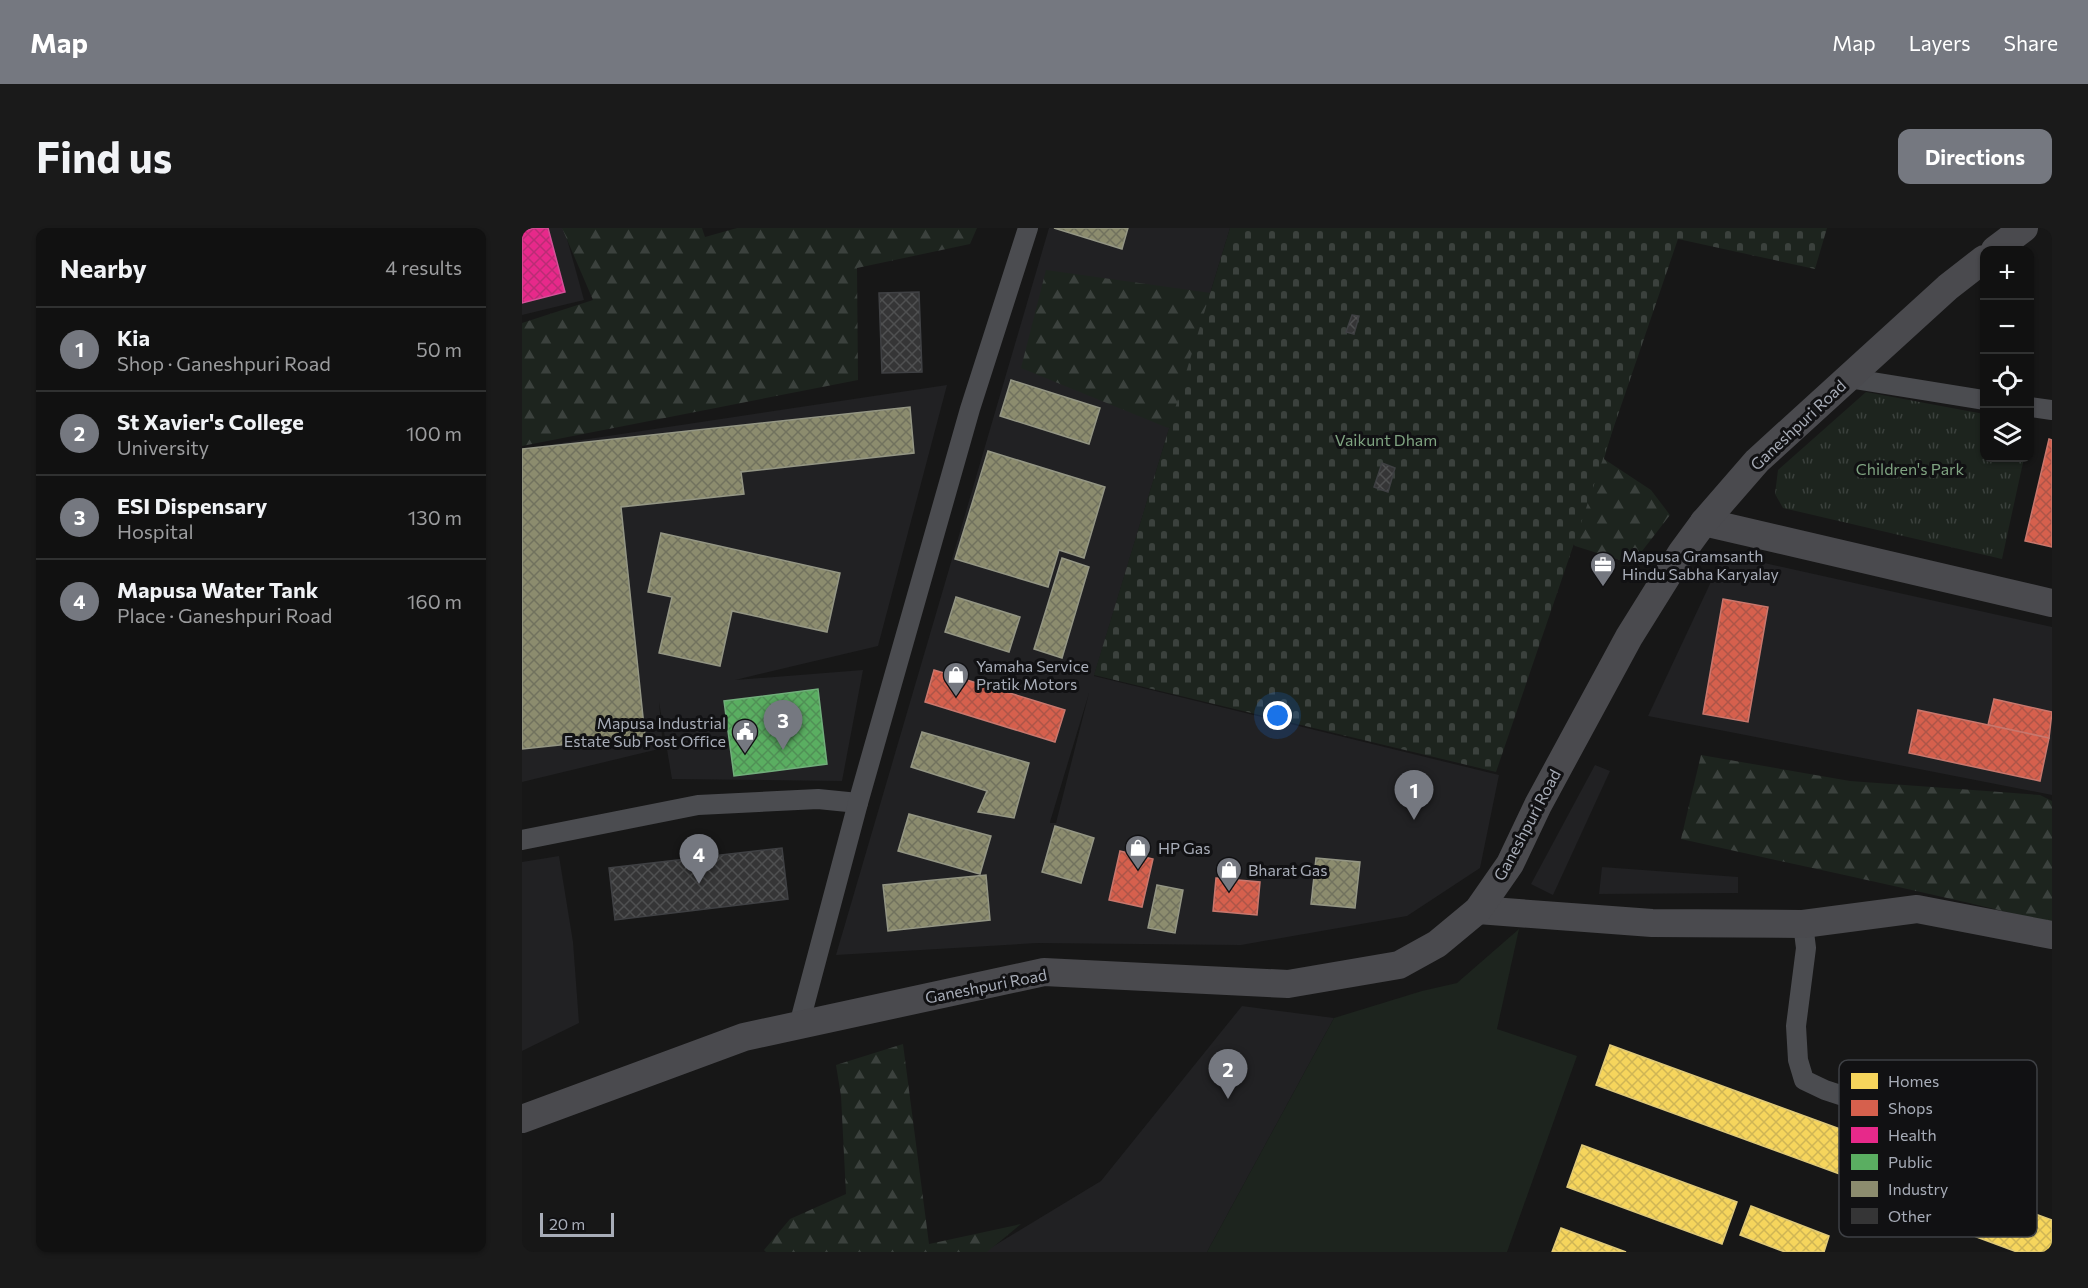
<!DOCTYPE html>
<meta charset="utf-8">
<style>
body{margin:0;font-family:Commissioner,sans-serif;background:#1a1a1a;color:#f1f3f6}
.controls{position:absolute;right:18px;top:18px;display:grid;overflow:hidden;border-radius:12px;box-shadow:0 2px 4px #0004}
.controls button{width:54px;height:54px;display:grid;place-items:center;padding:0;border:0;border-bottom:2px solid #303131;background:#111;color:#f1f3f6;font:30px sans-serif}
.scale{position:absolute;left:18px;bottom:15px;width:74px;box-sizing:border-box;padding-left:6px;border:3px solid #a8adb8;border-top:0;font-size:16px;line-height:21px;white-space:nowrap;color:#a8adb8;-webkit-text-stroke:4px #111113;paint-order:stroke}
.you{position:absolute;left:756px;top:488px;width:21px;height:21px;margin:-15px;border:4px solid #fff;border-radius:50%;background:#1a73e8;box-shadow:0 0 0 9px #1a73e833}
.badge{display:grid;place-items:center;width:39px;height:39px;border-radius:50%;background:#757880;color:#fff;font-size:20px;font-weight:700}
.pin{position:absolute;translate:-50% -50px;filter:drop-shadow(0 2px 3px #0008)}
.pin::after{content:'';position:absolute;top:32px;width:21px;height:18px;background:inherit;clip-path:polygon(0 0,100% 0,50% 100%)}
.list{margin:0;padding:0;list-style:none}
h2{display:flex;justify-content:space-between;align-items:center;height:78px;margin:0;padding:0 24px;font-size:26px}
h2 small{font-size:20px;font-weight:400;color:#9c9d9f}
.list li{display:grid;grid-template-columns:39px 1fr auto;gap:18px;align-items:center;box-sizing:border-box;height:84px;padding:0 24px;border-top:2px solid #303131}
.list b{display:block;font-size:22px;white-space:nowrap}
.list p{margin:0;font-size:20px;white-space:nowrap;color:#9c9d9f}
.list em{font-size:20px;font-style:normal;color:#9c9d9f}
.icon{flex:none;width:33px;height:33px;fill:none;stroke:currentColor;stroke-width:2;stroke-linecap:round;stroke-linejoin:round}
.map{position:relative;flex:none;width:1530px;height:1024px;overflow:hidden;border-radius:12px}
header{display:flex;align-items:center;gap:36px;box-sizing:border-box;height:84px;padding:0 30px;background:#757880;color:#fff}
header strong{font-size:28px}
nav{display:flex;gap:33px;margin-inline-start:auto;font-size:21px}
.intro{display:flex;align-items:center;justify-content:space-between;box-sizing:border-box;height:144px;padding:0 36px}
h1{margin:0;font-size:42px}
.button{padding:15px 27px;border-radius:12px;background:#757880;color:#fff;font-size:21px;font-weight:700}
main{display:flex;gap:36px;padding:0 36px}
aside{flex:1;background:#111;border-radius:12px;box-shadow:0 2px 4px #0004}
.map>svg:first-child{display:block}
</style>
<header>
<strong>Map</strong>
<nav><a>Map</a><a>Layers</a><a>Share</a></nav>
</header>
<div class="intro"><h1>Find us</h1><a class="button">Directions</a></div>
<main>
<aside>
<h2>Nearby<small>4 results</small></h2>
<ul class="list">
<li><span class="badge">1</span><div><b>Kia</b><p>Shop · Ganeshpuri Road</p></div><em>50 m</em></li>
<li><span class="badge">2</span><div><b>St Xavier's College</b><p>University</p></div><em>100 m</em></li>
<li><span class="badge">3</span><div><b>ESI Dispensary</b><p>Hospital</p></div><em>130 m</em></li>
<li><span class="badge">4</span><div><b>Mapusa Water Tank</b><p>Place · Ganeshpuri Road</p></div><em>160 m</em></li>
</ul>
</aside>
<div class="map">
<svg width="1530" height="1024" viewBox="0 0 1530 1024">
<defs>
<pattern id="forest-firs" width="22" height="20" patternUnits="userSpaceOnUse" patternTransform="scale(1.5)"><rect width="22" height="20" fill="#1d241e"/><path d="M5 1l3.5 6h-7zM16 11l3.5 6h-7z" fill="#3b413d"/></pattern>
<pattern id="cemetery-stones" width="16" height="16" patternUnits="userSpaceOnUse" patternTransform="scale(1.5)"><rect width="16" height="16" fill="#1d241e"/><path d="M2 7V4a2 2 0 0 1 4 0v3zM10 15v-3a2 2 0 0 1 4 0v3z" fill="#3b413d"/></pattern>
<pattern id="park-tufts" width="24" height="20" patternUnits="userSpaceOnUse" patternTransform="scale(1.5)"><rect width="24" height="20" fill="#1d241e"/><path d="M3 7l-1-3M5 7V3M7 7l1-3M15 17l-1-3M17 17v-4M19 17l1-3" fill="none" stroke="#3b413d"/></pattern>
<pattern id="homes-cross-hatch" width="8" height="8" patternUnits="userSpaceOnUse" patternTransform="scale(1.5)"><rect width="8" height="8" fill="#f6d55c"/><path d="M0 0l8 8M0 8l8-8" fill="none" stroke="#cfb555"/></pattern>
<pattern id="shops-cross-hatch" width="8" height="8" patternUnits="userSpaceOnUse" patternTransform="scale(1.5)"><rect width="8" height="8" fill="#d6604d"/><path d="M0 0l8 8M0 8l8-8" fill="none" stroke="#ad5548"/></pattern>
<pattern id="health-cross-hatch" width="8" height="8" patternUnits="userSpaceOnUse" patternTransform="scale(1.5)"><rect width="8" height="8" fill="#e7298a"/><path d="M0 0l8 8M0 8l8-8" fill="none" stroke="#ba2c75"/></pattern>
<pattern id="public-cross-hatch" width="8" height="8" patternUnits="userSpaceOnUse" patternTransform="scale(1.5)"><rect width="8" height="8" fill="#5aae61"/><path d="M0 0l8 8M0 8l8-8" fill="none" stroke="#509056"/></pattern>
<pattern id="industry-cross-hatch" width="8" height="8" patternUnits="userSpaceOnUse" patternTransform="scale(1.5)"><rect width="8" height="8" fill="#8c8c6e"/><path d="M0 0l8 8M0 8l8-8" fill="none" stroke="#71725e"/></pattern>
<pattern id="building-cross-hatch" width="8" height="8" patternUnits="userSpaceOnUse" patternTransform="scale(1.5)"><rect width="8" height="8" fill="#353536"/><path d="M0 0l8 8M0 8l8-8" fill="none" stroke="#4f5051"/></pattern>
</defs>
<rect width="100%" height="100%" fill="#171717"/>
<!-- built -->
<g fill="#212123" fill-rule="evenodd">
<path d="M0,0H42L62,72L0,87Z"/>
<path d="M527,0H708L572,448L977,547L958,640L885,688L719,717L515,715L314,727ZM567,465L534,595H528V594Z"/>
<path d="M425,157L356,418L213,452L341,442L320,553L150,551L137,474L141,520L0,554V221Z"/>
<path d="M1202,326L1530,399V567L1126,488Z"/>
<path d="M1073,537L1088,543L1031,667L1009,656Z"/>
<path d="M37,628L51,714L57,795L0,823V634Z"/>
<path d="M1080,639L1216,649V665L1077,666Z"/>
<path d="M720,778L812,790L685,1024H462L579,953Z"/>
</g>
<!-- green -->
<path fill="#1d241e" d="M997,701L975,801L1055,828L985,1024H685L812,790L900,763L935,755Z"/>
<!-- forest -->
<g fill="url(#forest-firs)">
<path d="M40,0H180L183,9L215,0H455L448,16L335,40L336,152L0,218V95L71,72Z"/>
<path d="M1149,0L1082,231L1129,262L1148,287L1110,336L1053,318L1036,298L680,179L646,200L499,140L524,42L689,65Z"/>
<path d="M1179,527L1328,553L1518,567L1530,573V695C1407,664 1283,639 1159,611Z"/>
<path d="M381,816L407,1016L499,996L465,1024H244L242,1022L268,991L324,966L319,868L314,837Z"/>
</g>
<!-- cemetery -->
<path fill="url(#cemetery-stones)" d="M708,0H1305L1293,41L1156,11L974,544L572,447Z"/>
<!-- park -->
<path fill="url(#park-tufts)" d="M1344,164L1462,186V230H1502L1480,331L1261,280L1253,266L1256,242Z"/>
<!-- homes -->
<g fill="url(#homes-cross-hatch)" stroke="#dfc978" stroke-width="1.5">
<path d="M1088,817L1359,916L1345,956L1074,857Z"/>
<path d="M1060,917L1215,974L1200,1016L1045,959Z"/>
<path d="M1412,949L1530,992V1024H1495L1398,988Z"/>
<path d="M1229,978L1307,1008L1302,1024H1263L1218,1007Z"/>
<path d="M1039,1000L1104,1024H1030Z"/>
</g>
<!-- shops -->
<g fill="url(#shops-cross-hatch)" stroke="#c8776d" stroke-width="1.5">
<path d="M1527,211L1530,212V319L1503,313Z"/>
<path d="M1201,371L1246,379L1226,494L1181,486Z"/>
<path d="M412,442L543,482L533,514L403,474Z"/>
<path d="M1472,471L1530,484L1527,510L1466,497Z"/>
<path d="M1396,482L1527,510L1518,553L1387,525Z"/>
<path d="M598,623L631,631L620,679L587,672Z"/>
<path d="M694,650L738,654L735,687L691,683Z"/>
</g>
<!-- health -->
<path fill="url(#health-cross-hatch)" stroke="#d45198" stroke-width="1.5" d="M12,0H26L43,64L0,75V3Z"/>
<!-- public -->
<path fill="url(#public-cross-hatch)" stroke="#71ae7b" stroke-width="1.5" d="M296,461L305,536L212,548L202,473Z"/>
<!-- industry -->
<g fill="url(#industry-cross-hatch)" stroke="#949684" stroke-width="1.5">
<path d="M532,0H606L600,21Z"/>
<path d="M489,152L578,180L567,216L478,188Z"/>
<path d="M388,179L392,225L219,244L222,266L99,279L123,508L0,521V221Z"/>
<path d="M466,223L583,259L562,330L537,322L526,359L433,331Z"/>
<path d="M139,305L318,345L305,404L210,383L198,438L137,425L150,369L126,364Z"/>
<path d="M540,330L567,339L540,430L512,421Z"/>
<path d="M434,369L498,389L487,424L423,404Z"/>
<path d="M400,504L507,535L492,590L456,584L465,563L389,539Z"/>
<path d="M387,586L469,608L458,646L376,623Z"/>
<path d="M533,598L572,610L559,655L520,644Z"/>
<path d="M794,630L838,634L833,680L789,676Z"/>
<path d="M464,647L468,692L366,703L361,657Z"/>
<path d="M635,657L661,662L653,705L626,700Z"/>
</g>
<!-- building -->
<g fill="url(#building-cross-hatch)" stroke="#3f4043" stroke-width="1.5">
<path d="M397,64L400,144L360,145L357,65Z"/>
<path d="M830,87L837,88L832,106L824,104Z"/>
<path d="M860,235L873,240L866,264L852,259Z"/>
<path d="M260,620L266,671L93,692L87,640Z"/>
</g>
<g fill="none" stroke-linecap="round" stroke-linejoin="round">
<!-- street -->
<g stroke="#4b4c50" stroke-width="20">
<path d="M1326,150L1462,172"/>
<path d="M1508,179L1530,182"/>
<path d="M0,612L176,577L296,571L336,575"/>
<path d="M1281,696L1284,720L1274,798L1276,832L1282,852L1303,862L1367,883L1396,899L1395,910"/>
<path d="M277,797L336,575L448,181L506,0"/>
</g>
<!-- secondary -->
<g stroke="#4a4a4e" stroke-width="28">
<path d="M1473,22L1502,0"/>
<path d="M1182,294L1530,375"/>
<path d="M956,682L1130,695L1281,696L1395,681L1530,707"/>
<path d="M0,891L222,809L522,744L766,756L877,737L915,716L956,682L988,636L1016,577L1107,409L1160,324L1182,294L1235,233L1426,59L1462,31"/>
</g>
</g>
<!-- icons -->
<defs>
<symbol id="office-pin" viewBox="-11 -11 22 30"><path d="M0 17L-7.5 6A9.5 9.5 0 1 1 7.5 6Z" fill="#757880" stroke="#111113"/><path d="M-6-3h4V-5.5h4V-3h4V5H-6ZM-1-4.5V-3h2v-1.5ZM-6 0V1H6V0Z" fill="#fff"/></symbol>
<symbol id="shop-pin" viewBox="-11 -11 22 30"><path d="M0 17L-7.5 6A9.5 9.5 0 1 1 7.5 6Z" fill="#757880" stroke="#111113"/><path d="M-5-2.5h2.3a2.7 3.5 0 0 1 5.4 0H5L5.5 6h-11ZM-1.5-2.5h3a1.5 2.3 0 0 0-3 0Z" fill="#fff"/></symbol>
<symbol id="civic-pin" viewBox="-11 -11 22 30"><path d="M0 17L-7.5 6A9.5 9.5 0 1 1 7.5 6Z" fill="#757880" stroke="#111113"/><path d="M-.6-6.5H3V-4.5H.6V-3L4-1V1h2V6H-6V1h2V-1L-.6-3ZM-1.2 2.5V6h2.4V2.5Z" fill="#fff"/></symbol>
</defs>
<g fill-rule="evenodd">
<use href="#office-pin" x="1066" y="322" width="30" height="40"/>
<use href="#shop-pin" x="419" y="432" width="30" height="40"/>
<use href="#civic-pin" x="208" y="489" width="30" height="40"/>
<use href="#shop-pin" x="601" y="605" width="30" height="40"/>
<use href="#shop-pin" x="692" y="627" width="30" height="40"/>
</g>
<g text-anchor="middle" stroke-width="6" stroke-linejoin="round" paint-order="stroke">
<!-- street labels -->
<g font-size="16" fill="#a8adb8" stroke="#111113">
<text transform="translate(1276 197) rotate(-43)" y="6">Ganeshpuri Road</text>
<text transform="translate(1005 597) rotate(-62)" y="6">Ganeshpuri Road</text>
<text transform="translate(464 758) rotate(-11)" y="6">Ganeshpuri Road</text>
</g>
<!-- park labels -->
<g font-size="16" fill="#7fa381" stroke="#111113">
<text x="864" y="218">Vaikunt Dham</text>
<text x="1388" y="247">Children's Park</text>
</g>
<!-- poi labels -->
<g font-size="16" fill="#a8adb8" stroke="#111113" text-anchor="start">
<text x="1100" y="334">Mapusa Gramsanth<tspan x="1100" dy="18">Hindu Sabha Karyalay</tspan></text>
<text x="454" y="444">Yamaha Service<tspan x="454" dy="18">Pratik Motors</tspan></text>
<text x="204" y="501" text-anchor="end">Mapusa Industrial<tspan x="204" dy="18">Estate Sub Post Office</tspan></text>
<text x="636" y="626">HP Gas</text>
<text x="726" y="648">Bharat Gas</text>
</g>
</g>
<!-- legend -->
<rect x="1317" y="832" width="198" height="177" rx="9" fill="#111113" stroke="#3e4045" stroke-width="1.5"/>
<rect x="1329" y="845" width="27" height="16" fill="#f6d55c"/>
<rect x="1329" y="872" width="27" height="16" fill="#d6604d"/>
<rect x="1329" y="899" width="27" height="16" fill="#e7298a"/>
<rect x="1329" y="926" width="27" height="16" fill="#5aae61"/>
<rect x="1329" y="953" width="27" height="16" fill="#8c8c6e"/>
<rect x="1329" y="980" width="27" height="16" fill="#353536"/>
<g font-size="16" fill="#a8adb8">
<text x="1366" y="859">Homes</text>
<text x="1366" y="886">Shops</text>
<text x="1366" y="913">Health</text>
<text x="1366" y="940">Public</text>
<text x="1366" y="967">Industry</text>
<text x="1366" y="994">Other</text>
</g>
</svg>
<div class="controls">
<button>+</button>
<button>−</button>
<button><svg class="icon" aria-label="locate" viewBox="0 0 24 24"><circle cx="12" cy="12" r="6"/><path d="M12 2v4M12 18v4M2 12h4M18 12h4"/></svg></button>
<button><svg class="icon" aria-label="layers" viewBox="0 0 24 24"><path d="M12 4l9 5-9 5-9-5zM3 14l9 5 9-5"/></svg></button>
</div>
<div class="scale">20 m</div>
<div class="you"></div>
<div class="pin badge" style="left:892px;top:592px">1</div>
<div class="pin badge" style="left:706px;top:871px">2</div>
<div class="pin badge" style="left:261px;top:522px">3</div>
<div class="pin badge" style="left:177px;top:656px">4</div>
</div>
</main>
